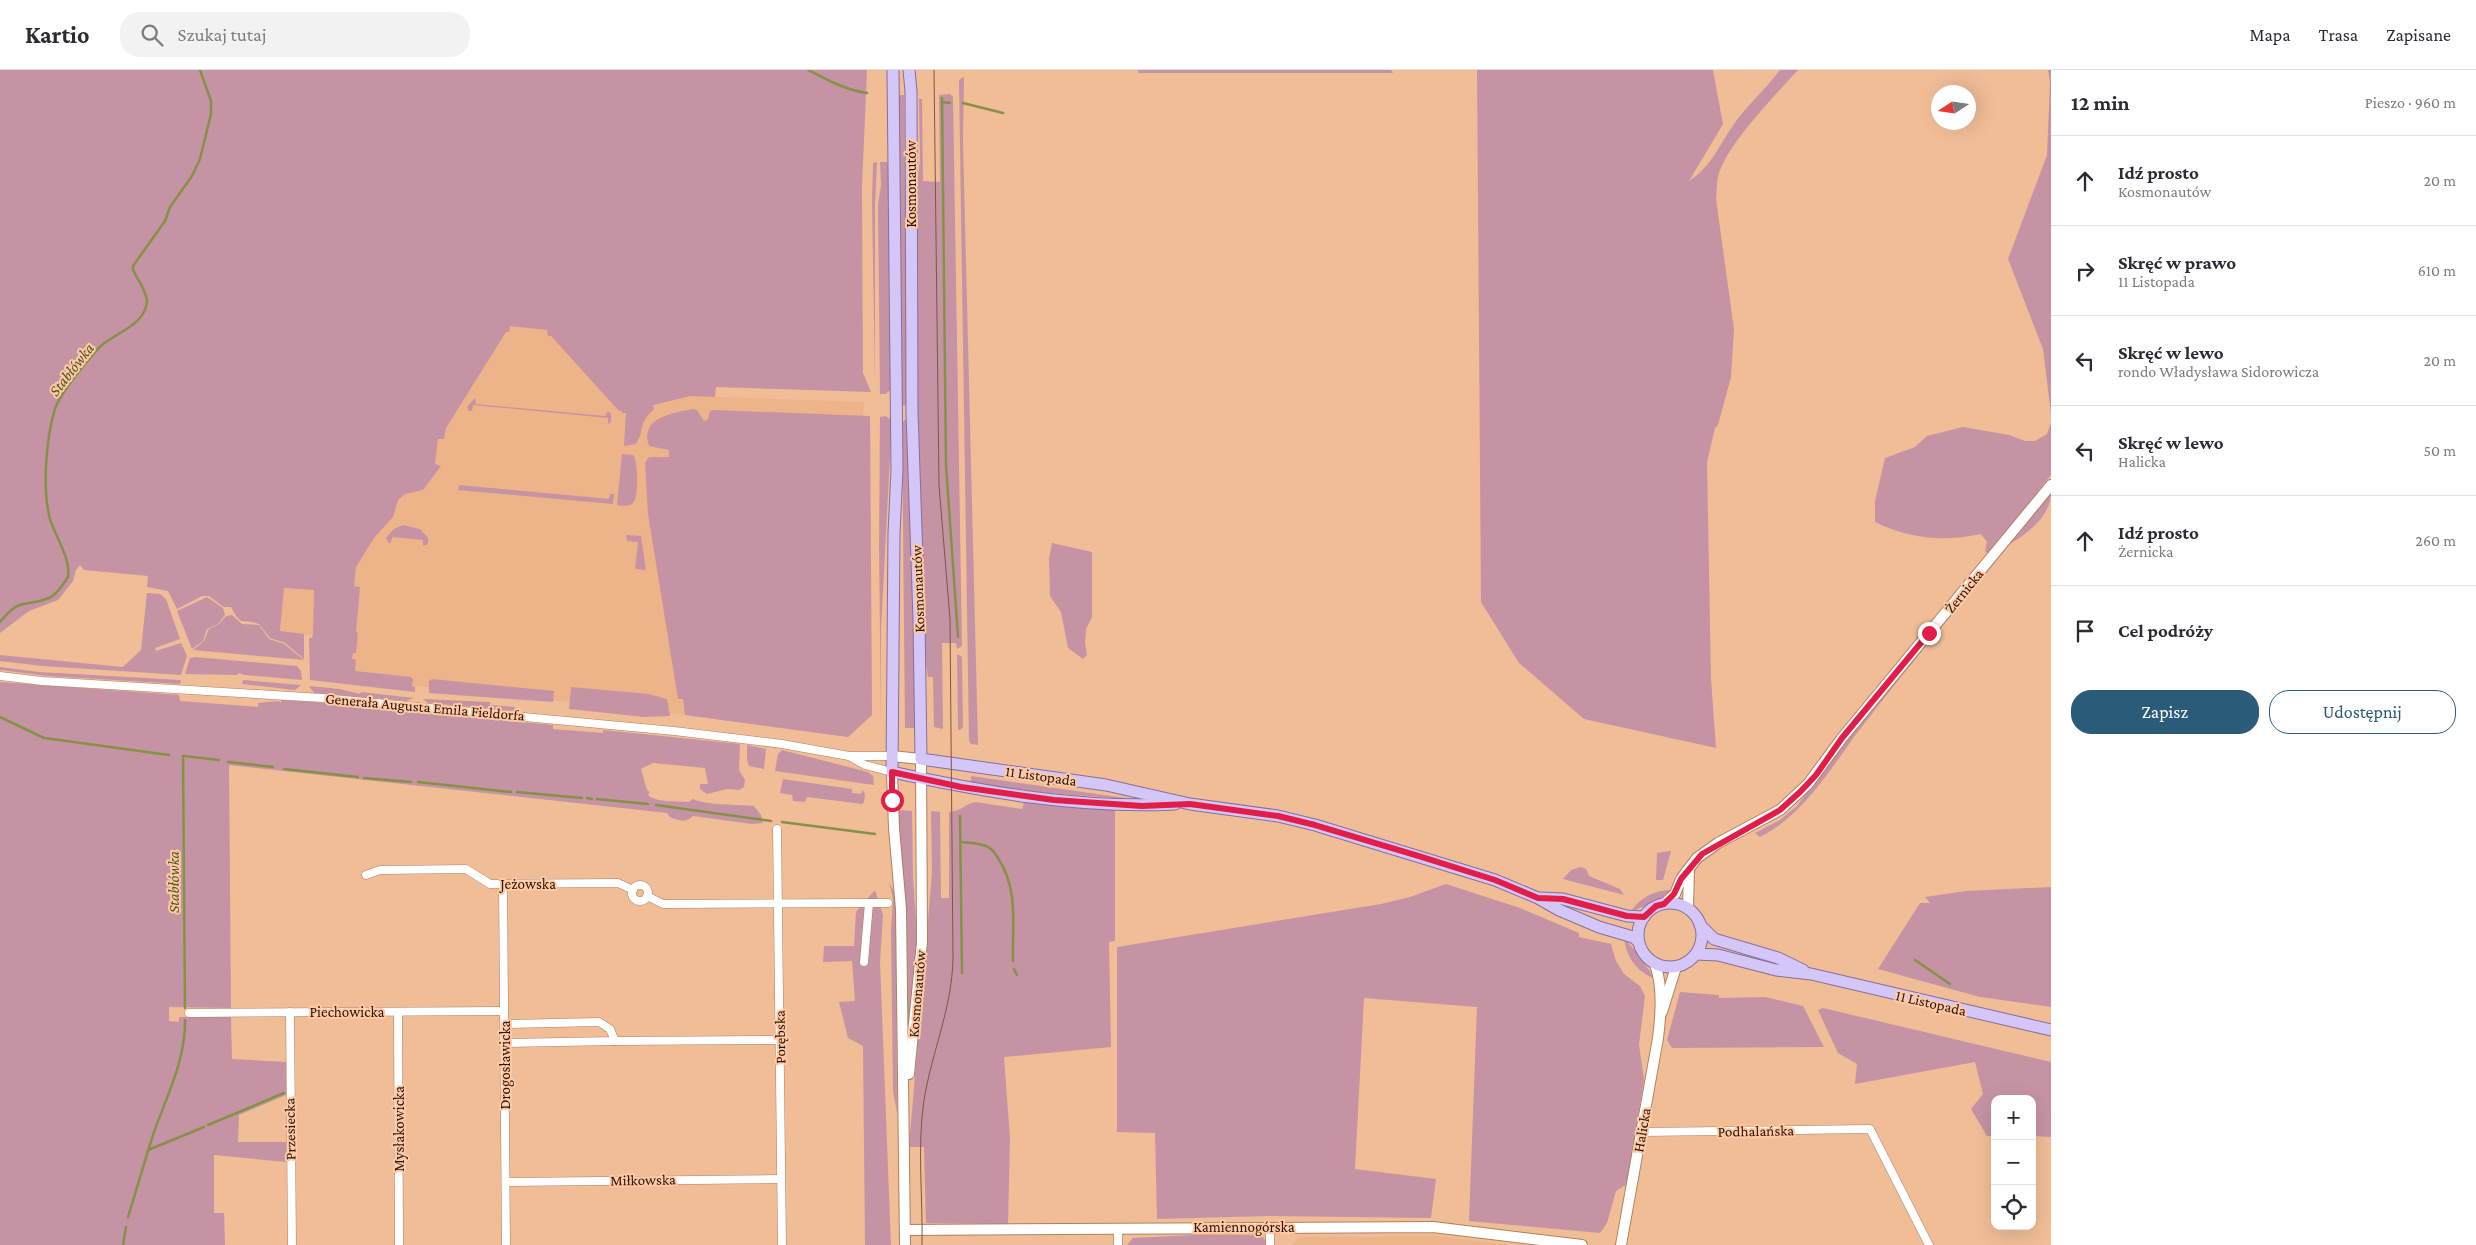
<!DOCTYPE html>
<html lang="pl">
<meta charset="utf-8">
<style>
body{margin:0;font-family:"Crimson Pro",serif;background:#f2f2f3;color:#2b2b33}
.controls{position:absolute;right:15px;bottom:15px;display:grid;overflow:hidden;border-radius:10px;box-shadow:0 5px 20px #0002}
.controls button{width:45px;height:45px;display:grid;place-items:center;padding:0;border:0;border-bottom:1px solid #e1e1e2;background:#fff;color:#2b2b33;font:25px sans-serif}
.compass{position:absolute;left:1931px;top:15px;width:45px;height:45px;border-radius:50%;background:#fff;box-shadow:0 5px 20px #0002;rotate:258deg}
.stop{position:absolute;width:15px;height:15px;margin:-11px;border:4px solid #e11d48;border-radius:50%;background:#fff}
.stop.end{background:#e11d48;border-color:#fff;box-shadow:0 1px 5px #0008}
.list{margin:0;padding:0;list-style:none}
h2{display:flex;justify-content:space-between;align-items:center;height:65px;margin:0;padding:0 20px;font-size:21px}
h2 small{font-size:16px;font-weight:400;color:#7c7c81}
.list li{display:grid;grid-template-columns:32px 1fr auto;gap:15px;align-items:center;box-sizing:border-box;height:90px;padding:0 20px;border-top:1px solid #e1e1e2}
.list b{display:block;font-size:19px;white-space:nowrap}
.list p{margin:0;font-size:16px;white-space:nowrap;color:#7c7c81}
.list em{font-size:16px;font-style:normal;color:#7c7c81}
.actions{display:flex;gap:10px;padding:15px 20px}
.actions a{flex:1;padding:11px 0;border:1px solid #2a5b79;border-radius:20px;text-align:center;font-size:18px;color:#2a5b79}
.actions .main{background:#2a5b79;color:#fff}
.icon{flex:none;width:28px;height:28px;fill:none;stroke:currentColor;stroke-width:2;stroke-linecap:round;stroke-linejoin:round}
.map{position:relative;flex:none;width:2051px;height:1175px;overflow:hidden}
header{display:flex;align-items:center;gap:30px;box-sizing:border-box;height:70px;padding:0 25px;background:#fff;border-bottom:1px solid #e1e1e2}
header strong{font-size:24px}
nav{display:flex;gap:28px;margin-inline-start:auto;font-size:18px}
.search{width:350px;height:45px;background:#f2f2f3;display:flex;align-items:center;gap:12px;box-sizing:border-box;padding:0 18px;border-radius:20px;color:#7c7c81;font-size:19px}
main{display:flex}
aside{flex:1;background:#fff}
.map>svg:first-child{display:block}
</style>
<header>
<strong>Kartio</strong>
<div class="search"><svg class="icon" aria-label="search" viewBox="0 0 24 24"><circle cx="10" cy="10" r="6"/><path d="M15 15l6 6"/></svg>Szukaj tutaj</div>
<nav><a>Mapa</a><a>Trasa</a><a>Zapisane</a></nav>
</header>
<main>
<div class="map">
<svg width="2051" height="1175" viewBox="0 0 2051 1175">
<rect width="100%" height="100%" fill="#f0bd97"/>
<!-- built -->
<g fill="#edb489">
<path d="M522,231L626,341L691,326L864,332L863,346H870L872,645L848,667L679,644L349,609L353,497Z"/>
<path d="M284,518L314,520L313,565L280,562Z"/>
<path d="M1436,1166L1511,1175H1292L1300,1167Z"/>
</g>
<!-- green -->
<g fill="#c593a4">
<path d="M0,0H867L862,117L863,303L871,322L716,317L715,327L691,326L653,335L654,339C636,356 646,358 636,374L624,376L626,343H622L621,340L619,341L551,266H548L547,260L510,256L509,262H506L446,358L444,369H438L435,394L441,396L423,420L405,424L398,430L393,447L374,468L356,497L354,516L360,517L356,562L358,563L356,583H353L352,589L356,590L355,601L411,607L413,609L412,616L415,617V622L310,610L309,568H312L313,564L314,520L284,518L280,561L304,564V589L285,573L270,568L259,554C240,547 243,559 231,537H224L209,526H202L177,539L168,521L147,517L148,506L84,500L80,495L76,500L73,511L58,530L29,541L0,563Z"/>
<path d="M1138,0H1391L1393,3H1138Z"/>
<path d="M1477,0H1713L1723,54L1689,111C1711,97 1718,77 1732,57C1746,36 1765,20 1780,0H1798C1776,24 1733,69 1721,98C1716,108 1717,118 1716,129L1734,259L1731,307L1718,355L1715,358L1707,392L1711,609L1716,678L1584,649L1519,593L1481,532Z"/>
<path d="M2048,0H2051V344L2043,279L2008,189L2047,85L2050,12Z"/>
<path d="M964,7L963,72L978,675L971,674L969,671L959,10Z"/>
<path d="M950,24L953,27L962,576L957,579L956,573H942L943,659L934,657L933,607H928L925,588L919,458L915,131L920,90L919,29H922L923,111L940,112L939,25Z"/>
<path d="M898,25H904L907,332L904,336L901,332Z"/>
<path d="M877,92L875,135V309L872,133L873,93Z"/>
<path d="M880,92H887L889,99L891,319L886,324H880L878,135L881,115Z"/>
<path d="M475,328L476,334L605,346L608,341L611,344V352L608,354V348L473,335L472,341H469L467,337Z"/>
<path d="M693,339L697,340L704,351L708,349L710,341L713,340L870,346L872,645L848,667L685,645L683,629H678L648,444L645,393L649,387H669V380L649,376C639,347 674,343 693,339Z"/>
<path d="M886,346L891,350V367L881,560V652L879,477L880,347Z"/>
<path d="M905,349L908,353L916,658H905L902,354Z"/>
<path d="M2051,353V405L1988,484L1985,481L1987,472L1981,464C1943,472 1910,469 1875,452V431L1885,388L1915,377L1927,366L1963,357L2009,365L2025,371H2035L2047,364Z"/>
<path d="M622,384L633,385C638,390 639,428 633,433C629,437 623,436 617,435Z"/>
<path d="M459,415L609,429L610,424H614L613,434L458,420Z"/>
<path d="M2051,422C2051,446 2028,463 2010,474C1961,534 1911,593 1864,654C1832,695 1807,743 1760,767L1755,763L1780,750L1796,737L1848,668Z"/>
<path d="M403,455L420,459L428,468V474L423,476V470L392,467L391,473L388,472L386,468L394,459Z"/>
<path d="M626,465L641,466L646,500L635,499L638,472L627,471Z"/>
<path d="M1052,473L1092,482V547L1086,559L1085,573L1087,585L1083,589L1068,578L1061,542L1050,526L1049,488Z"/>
<path d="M147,523L160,524L166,529L180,569L155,578L156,581L181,573L187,586L181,605L43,596L0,591V585L123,597L141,580Z"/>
<path d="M207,527L223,538L225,545L218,554L207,559L203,571L192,579L177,541Z"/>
<path d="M232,545L242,554L259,555L269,569L284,574L304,590L193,580L204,571L209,559L219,554L226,546Z"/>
<path d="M957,584L962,587L963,657L960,660H958Z"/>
<path d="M195,587L297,596L301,601L302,610L244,605L239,603L237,605L185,604L190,588Z"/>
<path d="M0,597L39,602L181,610L180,614L48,606L0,600Z"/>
<path d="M432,609L554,621L553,632L429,623V611Z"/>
<path d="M243,610L301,615L295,620L242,614Z"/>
<path d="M0,612L179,625L180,631L258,637V633L279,631L281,633V630L313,632L553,655V659L603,663V660L740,674L739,700L745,710L744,717L739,720L727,719L707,724L700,719V714H708L705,698L653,693L641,699L647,720L650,722L648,725C656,733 678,731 689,732L693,729C709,736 735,734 754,736L761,745L763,753L752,754L693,746C686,753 679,751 670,747L667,743L229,695L231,938L169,937V951L179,952V947H231L232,989L286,992V1025L239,1045L238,1072H286V1092L214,1085V1143H224L225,1175H0Z"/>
<path d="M309,616L340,619L360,624L361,622L414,628L406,631L314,623Z"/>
<path d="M571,617L649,624L667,629L670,646L644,647L569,639Z"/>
<path d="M423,629L490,632V635L515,637V641L428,633Z"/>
<path d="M747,675L766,679L764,699L749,696L747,689Z"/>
<path d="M782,680L868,702L873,706L874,715L775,701L778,684Z"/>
<path d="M971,706L1139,730L1048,723L971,713Z"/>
<path d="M783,709L852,719V723L861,724L863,720L865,724L864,732L862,734L807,727L805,732L793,731L792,725L780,723Z"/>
<path d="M976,732L1022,739L1024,733H1030L1115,740V871L1109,872L1111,977L1004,987L1010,1068L1008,1154L926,1153L924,1077H909L932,803L931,741L940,742L941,828H949V742C962,741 966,733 976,732Z"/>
<path d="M898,740L912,741L913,808L917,866L908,968L907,861Z"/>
<path d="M1671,781L1663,810H1656L1657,783Z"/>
<path d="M1581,797L1586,799L1589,806L1620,819L1624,825L1563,809L1571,800Z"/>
<path d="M889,812L894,822L896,836L897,1043L893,1021L891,861L893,829Z"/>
<path d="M1446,814L1520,838L1579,863V867L1611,874L1616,891L1624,904L1640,916L1645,926L1639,975L1644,1009L1627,1114L1616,1121L1607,1153L1600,1163L1469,1151L1477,937L1364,928L1355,1099L1436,1109L1431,1148L1269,1146L1157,1149L1155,1063L1117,1062V877L1381,834L1410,827Z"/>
<path d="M2051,817V937L1980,927L1878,899L1920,833H1930L1925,827L1966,821Z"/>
<path d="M875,820L883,845L880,892L891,1175H865L863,976L848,968L839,932L855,931L852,891L823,892L824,876H854L856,842Z"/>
<path d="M1672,820C1668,825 1638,840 1631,841C1641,827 1655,820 1672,820Z"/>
<path d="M1624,868C1627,870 1654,906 1655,909C1637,902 1626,887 1624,868Z"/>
<path d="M1680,922L1719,925V928L1765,927L1803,936L1824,977L1672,978L1667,970Z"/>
<path d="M1823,938L2051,992V1067L2032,1066V1029H1995V1066H1987L1971,1039L1983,1024L1975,992L1855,1014L1857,994L1838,983L1818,940Z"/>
<path d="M1193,1165H1261L1266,1171V1175H1127L1133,1168Z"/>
</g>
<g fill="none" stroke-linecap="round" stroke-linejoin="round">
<!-- stream -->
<g stroke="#859246" stroke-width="2.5">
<path d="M808,0C828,10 845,20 867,23"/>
<path d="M942,28L946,395L958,567"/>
<path d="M942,32L950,33"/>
<path d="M963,33L1003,43"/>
<path d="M0,552C21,526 24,538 49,528C58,524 63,514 68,507C71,488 55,466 50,449C42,420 46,368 55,339C59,325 91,285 102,275C116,263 146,254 147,231C147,222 137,208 133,200V196L165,151L170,137L192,106L200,89L211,44V31L200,0"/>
<path d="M0,647L44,668L169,685"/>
<path d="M183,686L185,938"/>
<path d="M184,686L219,690"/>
<path d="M228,692L273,697"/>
<path d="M284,699L358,707"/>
<path d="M364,708L411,712"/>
<path d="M418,712L511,722"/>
<path d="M517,722L582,728"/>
<path d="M587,728L592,729"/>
<path d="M597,729L648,734"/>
<path d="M656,735L771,751"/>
<path d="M960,746L962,903"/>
<path d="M782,752L875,764"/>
<path d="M961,772C969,773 980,773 988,777C993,779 995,784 998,788C1019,820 1012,854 1013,891"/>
<path d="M1915,890L1950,914"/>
<path d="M1014,899L1017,905"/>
<path d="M208,1055L284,1023"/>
<path d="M148,1080L204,1057"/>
<path d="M128,1147C137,1118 145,1090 154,1062C167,1026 186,988 185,950"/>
<path d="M123,1175L126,1157"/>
</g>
<defs>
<g id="street">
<path d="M0,606L42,611L322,628L674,661L782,674L849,686H891"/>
<path d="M849,686L865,695L892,702"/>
<path d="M777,759L782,1175"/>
<path d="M366,805L380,800L466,799L490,814L618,813L633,820"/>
<path d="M503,814L506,1175"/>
<circle cx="640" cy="823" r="8"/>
<path d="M647,826L663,834L869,833"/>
<path d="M864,892L869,833H888"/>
<path d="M290,942L292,1175"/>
<path d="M398,942L399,1175"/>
<path d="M189,943L504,941"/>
<path d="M505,954L599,952L610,959L615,971L505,973"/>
<path d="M615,971L780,970"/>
<path d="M1642,1062L1870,1059L1929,1175"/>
<path d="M506,1112L781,1109"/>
<path d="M1270,1157V1175"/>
<path d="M1118,1158V1175"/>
</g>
<g id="secondary">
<path d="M891,686L921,689L922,872L909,1004"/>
<path d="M892,702L894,758L901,839L905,1175"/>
<path d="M1664,834L1675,824L1681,809L1697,788L1718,773L1780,740L1808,714L1842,668L2051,415"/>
<path d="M1688,839L1689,799"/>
<path d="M1662,942L1676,897"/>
<path d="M905,1160L1433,1157L1582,1175"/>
<path d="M1621,1175L1658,968C1661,944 1663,917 1655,894"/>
</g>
<g id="primary">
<path d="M893,0L897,400L894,463L892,702C984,722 1081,739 1175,734"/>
<path d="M909,0L911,21L912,342L919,549L921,689L1106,715L1190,734L1278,746L1315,755L1495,810L1538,828L1559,840L1599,857L1633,867L1638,871"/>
<path d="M1540,828L1563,829L1627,846L1644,847"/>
<circle cx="1670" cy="865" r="32"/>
<path d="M1700,855L1714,869L1778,888L1803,900"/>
<path d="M1696,884L1718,885L1776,900L1811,904L2051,960"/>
</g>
</defs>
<!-- street casing -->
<use href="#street" stroke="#b0805d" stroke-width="9"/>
<!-- secondary casing -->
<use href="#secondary" stroke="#b0805d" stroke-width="12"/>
<!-- primary casing -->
<use href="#primary" stroke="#856f9e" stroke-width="13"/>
<!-- street -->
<use href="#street" stroke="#fff" stroke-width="8"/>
<!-- secondary -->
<use href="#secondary" stroke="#fff" stroke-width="10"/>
<!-- primary -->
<use href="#primary" stroke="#d4c6f6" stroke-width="11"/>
<!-- tram -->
<path stroke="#785941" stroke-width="1" d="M922,1175C923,1127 917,1077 924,1030C932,981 952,939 953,888L950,549L939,415L934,0"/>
</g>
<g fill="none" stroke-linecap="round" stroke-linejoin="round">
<!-- route -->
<path stroke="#e11d48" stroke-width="6" d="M892,730V702L961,717L1054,730L1142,736L1190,734L1278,746L1315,755L1419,786L1495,810L1538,828L1563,829L1627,846L1644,847L1656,836L1664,834L1674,824L1681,809L1702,784L1780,740L1800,722L1816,705L1842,668L1929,563"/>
</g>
<g text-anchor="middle" stroke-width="4" stroke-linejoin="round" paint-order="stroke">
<!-- street labels -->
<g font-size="15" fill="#271507" stroke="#fec9a4">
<text transform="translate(911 114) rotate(-90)" y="5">Kosmonautów</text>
<text transform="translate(918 519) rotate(-92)" y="5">Kosmonautów</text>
<text transform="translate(1964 521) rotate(-51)" y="5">Żernicka</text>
<text transform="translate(425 637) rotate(5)" y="5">Generała Augusta Emila Fieldorfa</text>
<text transform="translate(1041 706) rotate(8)" y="5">11 Listopada</text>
<text x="528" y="819">Jeżowska</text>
<text transform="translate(917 924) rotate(-85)" y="5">Kosmonautów</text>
<text transform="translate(1931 933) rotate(13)" y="5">11 Listopada</text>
<text x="347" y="947">Piechowicka</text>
<text transform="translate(780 967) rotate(-91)" y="5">Porębska</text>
<text transform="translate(505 995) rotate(-90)" y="5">Drogosławicka</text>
<text transform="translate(290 1059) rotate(-91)" y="5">Przesiecka</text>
<text transform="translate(399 1059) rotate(-90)" y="5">Mysłakowicka</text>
<text transform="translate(1642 1060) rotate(-80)" y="5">Halicka</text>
<text transform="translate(1756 1061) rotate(-1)" y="5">Podhalańska</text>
<text transform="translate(643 1110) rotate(-1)" y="5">Miłkowska</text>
<text x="1244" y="1162">Kamiennogórska</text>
</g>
<!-- water labels -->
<g font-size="16" font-style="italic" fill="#4e571e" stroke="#fec9a4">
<text transform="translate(71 299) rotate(-52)" y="6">Stabłówka</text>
<text transform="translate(173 812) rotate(-90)" y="6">Stabłówka</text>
</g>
</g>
</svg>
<div class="controls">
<button>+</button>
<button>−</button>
<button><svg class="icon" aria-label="locate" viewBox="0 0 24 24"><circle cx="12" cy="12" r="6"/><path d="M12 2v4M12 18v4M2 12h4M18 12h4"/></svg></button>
</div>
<svg class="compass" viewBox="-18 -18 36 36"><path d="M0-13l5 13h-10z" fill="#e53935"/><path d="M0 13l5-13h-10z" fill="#7c7c81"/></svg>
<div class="stop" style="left:892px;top:730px"></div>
<div class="stop end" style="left:1929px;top:563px"></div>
</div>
<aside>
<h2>12 min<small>Pieszo · 960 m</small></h2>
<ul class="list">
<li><svg class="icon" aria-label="ahead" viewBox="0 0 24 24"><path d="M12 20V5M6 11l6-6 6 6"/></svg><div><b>Idź prosto</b><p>Kosmonautów</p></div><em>20 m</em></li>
<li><svg class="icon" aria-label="right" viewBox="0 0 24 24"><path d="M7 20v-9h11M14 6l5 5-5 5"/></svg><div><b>Skręć w prawo</b><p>11 Listopada</p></div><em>610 m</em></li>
<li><svg class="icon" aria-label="left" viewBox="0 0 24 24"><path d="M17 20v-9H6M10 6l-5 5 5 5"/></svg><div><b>Skręć w lewo</b><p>rondo Władysława Sidorowicza</p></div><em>20 m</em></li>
<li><svg class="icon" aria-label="left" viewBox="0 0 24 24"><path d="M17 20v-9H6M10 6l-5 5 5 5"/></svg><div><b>Skręć w lewo</b><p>Halicka</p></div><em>50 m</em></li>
<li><svg class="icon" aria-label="ahead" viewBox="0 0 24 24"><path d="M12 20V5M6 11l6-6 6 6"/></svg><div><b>Idź prosto</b><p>Żernicka</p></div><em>260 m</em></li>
<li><svg class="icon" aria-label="arrive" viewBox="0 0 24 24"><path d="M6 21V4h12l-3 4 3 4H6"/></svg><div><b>Cel podróży</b></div></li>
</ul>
<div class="actions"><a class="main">Zapisz</a><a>Udostępnij</a></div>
</aside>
</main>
